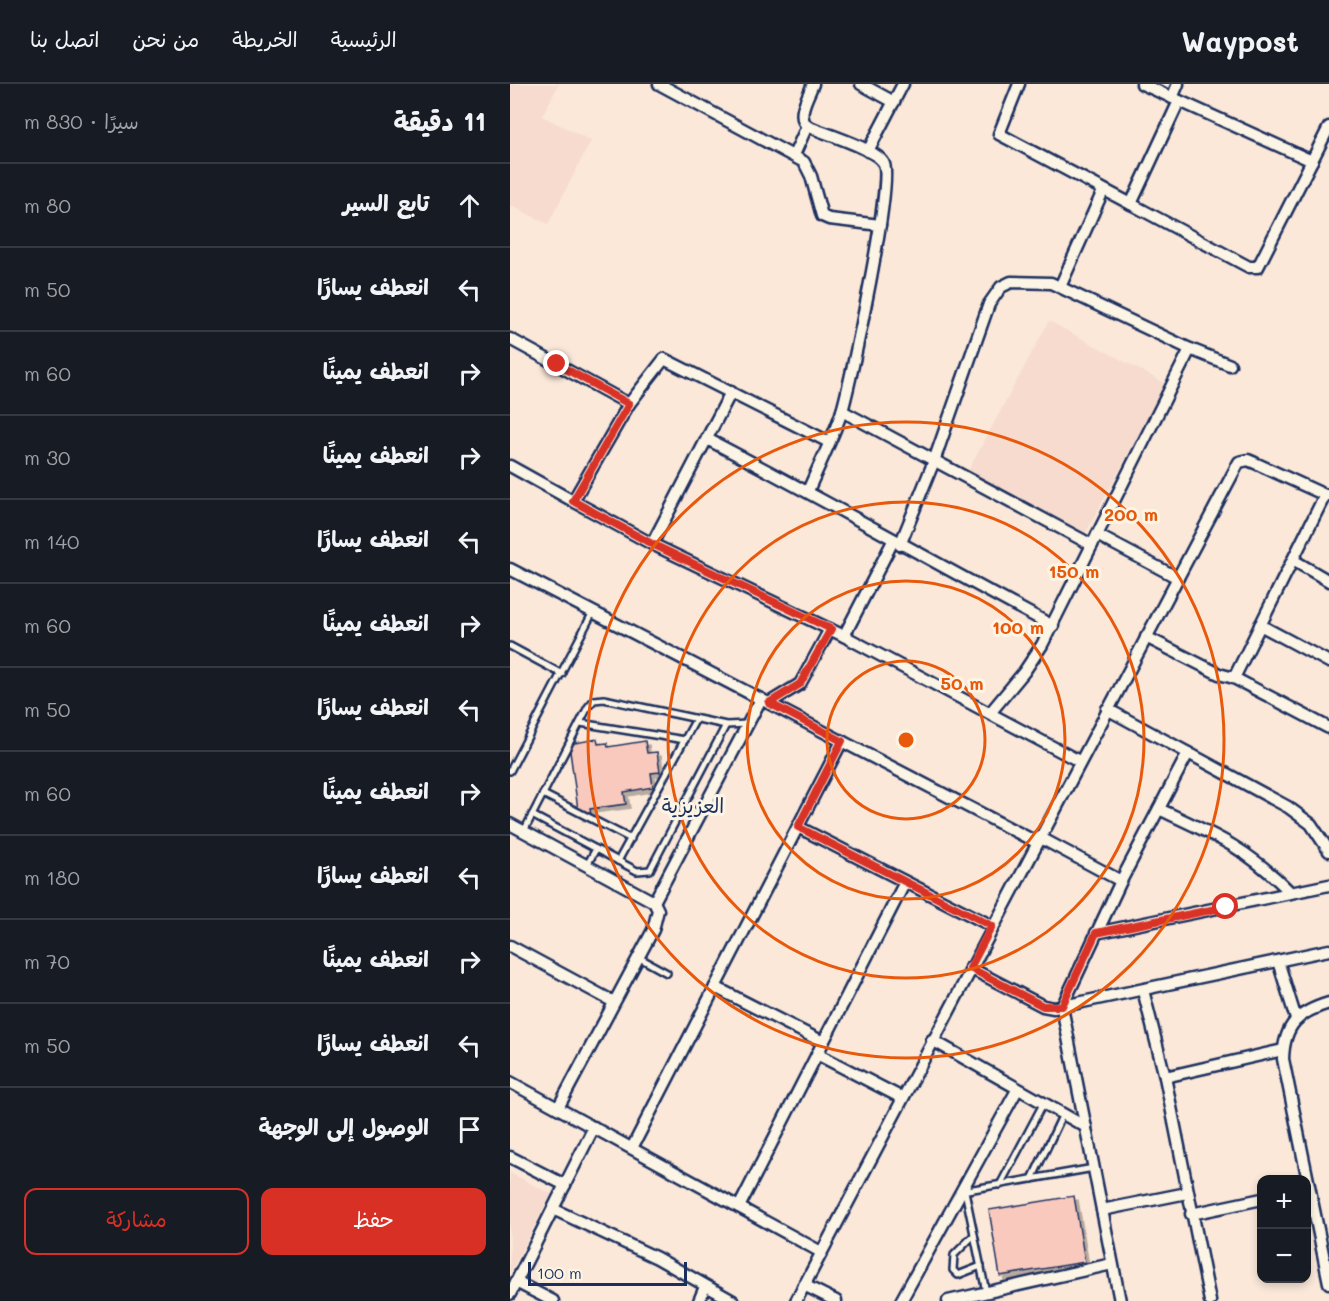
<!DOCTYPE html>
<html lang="ar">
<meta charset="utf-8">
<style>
body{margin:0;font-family:Mali,"Playpen Sans Arabic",sans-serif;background:#242831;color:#f1f3f6;direction:rtl}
.controls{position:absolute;right:18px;bottom:18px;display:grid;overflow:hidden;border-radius:12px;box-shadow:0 3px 9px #0003}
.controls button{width:54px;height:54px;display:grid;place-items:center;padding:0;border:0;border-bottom:2px solid #363941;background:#171b24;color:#f1f3f6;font:30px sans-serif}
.scale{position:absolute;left:18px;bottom:15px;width:159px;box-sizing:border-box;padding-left:6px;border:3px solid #1b2f5e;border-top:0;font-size:16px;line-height:21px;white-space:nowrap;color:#1b2f5e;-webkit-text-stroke:4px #fcf5e5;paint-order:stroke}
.stop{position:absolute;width:18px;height:18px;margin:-14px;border:4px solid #d93025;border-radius:50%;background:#fff}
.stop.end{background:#d93025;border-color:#fff;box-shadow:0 2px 6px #0008}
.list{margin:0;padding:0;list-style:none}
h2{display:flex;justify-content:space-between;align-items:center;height:78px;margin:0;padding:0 24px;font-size:26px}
h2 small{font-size:20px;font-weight:400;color:#9ea1a6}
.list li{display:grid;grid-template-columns:39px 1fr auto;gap:18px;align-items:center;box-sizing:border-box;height:84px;padding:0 24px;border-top:2px solid #363941}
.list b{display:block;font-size:22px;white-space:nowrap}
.list em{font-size:20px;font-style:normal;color:#9ea1a6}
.actions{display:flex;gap:12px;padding:18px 24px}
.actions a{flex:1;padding:14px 0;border:2px solid #d93025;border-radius:12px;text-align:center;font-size:21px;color:#d93025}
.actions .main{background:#d93025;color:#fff}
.icon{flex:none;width:33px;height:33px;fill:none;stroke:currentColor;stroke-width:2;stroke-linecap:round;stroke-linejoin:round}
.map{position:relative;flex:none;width:819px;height:1217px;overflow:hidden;direction:ltr}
header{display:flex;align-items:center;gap:36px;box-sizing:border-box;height:84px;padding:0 30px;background:#171b24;border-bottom:2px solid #363941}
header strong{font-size:28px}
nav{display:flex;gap:33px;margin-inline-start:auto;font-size:21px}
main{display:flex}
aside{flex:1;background:#171b24}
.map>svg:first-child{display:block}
</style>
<header>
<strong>Waypost</strong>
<nav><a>الرئيسية</a><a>الخريطة</a><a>من نحن</a><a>اتصل بنا</a></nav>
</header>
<main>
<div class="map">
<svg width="819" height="1217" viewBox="0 0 819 1217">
<defs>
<filter id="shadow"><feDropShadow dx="4" dy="4" stdDeviation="0" flood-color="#0004"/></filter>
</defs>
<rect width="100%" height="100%" fill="#fbe8d9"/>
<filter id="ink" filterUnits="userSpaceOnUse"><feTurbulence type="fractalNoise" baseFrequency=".0167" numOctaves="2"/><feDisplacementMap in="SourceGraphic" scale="12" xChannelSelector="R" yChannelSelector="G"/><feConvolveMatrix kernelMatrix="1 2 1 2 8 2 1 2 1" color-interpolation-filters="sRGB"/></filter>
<g filter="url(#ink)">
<!-- built -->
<g fill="#f6dbce">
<path d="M0,0H49L32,32L81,57L38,140L0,121Z"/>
<path d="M539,237L656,300L574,452L457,389Z"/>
<path d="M0,1089L41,1110L0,1189Z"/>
</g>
<!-- building -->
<g fill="#f8c9bc" stroke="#1b2f5e" stroke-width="1.5" filter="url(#shadow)">
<path d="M87,655L88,660L97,659L98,663L135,657L137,669L147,668L150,688L141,689L143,703L114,708L116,720L80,725L81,731L69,733L59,660Z"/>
<path d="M564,1112L575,1178L490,1192L479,1126Z"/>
</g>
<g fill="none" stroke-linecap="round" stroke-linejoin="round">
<defs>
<g id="service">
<path d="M0,562L52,590"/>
<path d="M70,639L175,656"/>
<path d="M0,687L83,528"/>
<path d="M33,710L121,755"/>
<path d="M174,722L190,730"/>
<path d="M22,731L127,787L140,786L216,641"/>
<path d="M14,747L78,623L84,616L94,615L216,641L238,640"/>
<path d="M108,777L186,635"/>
<path d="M77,781L86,765"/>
<path d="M128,873L157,889"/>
<path d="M522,1095L553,1030"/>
<path d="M490,1101L533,1020"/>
<path d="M452,1107L584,1084"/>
<path d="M455,1107L476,1208"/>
<path d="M464,1151L444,1171L443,1186L448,1191L471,1182"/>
</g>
<g id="minor">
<path d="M149,0L294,78L301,92L312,132L319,135L370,141"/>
<path d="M351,0L384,18"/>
<path d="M509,0L489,50L621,120L669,17"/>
<path d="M632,0L802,77"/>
<path d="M662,14L668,0"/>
<path d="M358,67L393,0"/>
<path d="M284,71L297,42"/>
<path d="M621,120L739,183H748L819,43"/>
<path d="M550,203L593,107"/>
<path d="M0,255L119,320"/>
<path d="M332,327L582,461"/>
<path d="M197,355C313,415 427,480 543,542"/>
<path d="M0,382L63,417L119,320L154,275L319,358"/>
<path d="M298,407C309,381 323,354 332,327C341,297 383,100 374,80C368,65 313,49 297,42C286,31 298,13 303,0"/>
<path d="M815,411L724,594L819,644"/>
<path d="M63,417L142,460L334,552L569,677"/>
<path d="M587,451L668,494"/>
<path d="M142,460L221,308"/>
<path d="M390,461L424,377L479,220L491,203L501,198L541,199L680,265L720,281"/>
<path d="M783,476L819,497"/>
<path d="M0,485L526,758"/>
<path d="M750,541L819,578"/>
<path d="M334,552L383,457"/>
<path d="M636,553L709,590L724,594"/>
<path d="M259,619L290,600L320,545"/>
<path d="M597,625L778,723L801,740L819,767"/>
<path d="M480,629L514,588L532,561L680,265"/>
<path d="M649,725C705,751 737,764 781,809"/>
<path d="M0,740L144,818L148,826L143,846L48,1024"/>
<path d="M288,743L482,842"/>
<path d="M529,753L611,797"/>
<path d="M144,818L251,615"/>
<path d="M586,849L819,801"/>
<path d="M0,862L104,918"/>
<path d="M768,877L786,935"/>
<path d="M460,884L533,922L544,924L819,866"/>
<path d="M205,903L313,958"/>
<path d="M633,906L655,993L700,1217"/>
<path d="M819,919C789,928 774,940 773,975L819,1199"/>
<path d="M422,956L576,1043"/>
<path d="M307,970L392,1014"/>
<path d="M655,993L773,966"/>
<path d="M0,998L311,1168"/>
<path d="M122,1064L332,657"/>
<path d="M0,1073L55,1101"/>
<path d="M229,1123L395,798"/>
<path d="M43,1125L147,1174L223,1217"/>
<path d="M592,1126L677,1109"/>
<path d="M681,1130L752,1115"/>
<path d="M6,1198L43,1217"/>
<path d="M294,1201L326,1217"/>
<path d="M0,1210L84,1043"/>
<path d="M189,1217L195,1203"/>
<path d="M286,1217L729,378L738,376L745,379L815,411H819"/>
<path d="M391,1217L507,1006"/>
<path d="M438,1217L602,1180"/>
<path d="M610,1217L552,923L611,797L678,669"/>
</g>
</defs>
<!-- service casing -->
<use href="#service" stroke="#1b2f5e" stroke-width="10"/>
<!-- minor casing -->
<use href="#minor" stroke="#1b2f5e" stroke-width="15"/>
<!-- service -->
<use href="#service" stroke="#fcf5e5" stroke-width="5"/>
<!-- minor -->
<use href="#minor" stroke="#fcf5e5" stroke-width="10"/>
</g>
</g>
<g fill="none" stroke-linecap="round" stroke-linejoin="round" filter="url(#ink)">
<!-- route -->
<path stroke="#d93025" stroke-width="8" d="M47,280L119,320L63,417L142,460L321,545L290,600L259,619L332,657L288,743L482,842L460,884L533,922H552L586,849L716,823"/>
</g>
<!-- distance rings -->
<g fill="none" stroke="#e8590c" stroke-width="3">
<circle cx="396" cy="656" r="79"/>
<circle cx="396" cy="656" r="159"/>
<circle cx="396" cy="656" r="238"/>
<circle cx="396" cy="656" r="318"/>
</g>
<g text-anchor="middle" stroke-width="6" stroke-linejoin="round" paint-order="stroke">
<!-- neighbourhood labels -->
<g font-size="20" fill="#1b2f5e" stroke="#fcf5e5">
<text x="183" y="729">العزيزية</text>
</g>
</g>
<circle cx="396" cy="656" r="9" fill="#e8590c" stroke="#fcf5e5" stroke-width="3"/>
<g font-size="18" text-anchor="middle" font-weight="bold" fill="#e8590c" stroke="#fcf5e5" stroke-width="6" stroke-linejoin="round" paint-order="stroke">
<text x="621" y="437">200 m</text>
<text x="564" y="494">150 m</text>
<text x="508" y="550">100 m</text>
<text x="452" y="606">50 m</text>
</g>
</svg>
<div class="controls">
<button>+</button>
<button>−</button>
</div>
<div class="scale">100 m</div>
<div class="stop" style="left:716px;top:823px"></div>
<div class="stop end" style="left:47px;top:280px"></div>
</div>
<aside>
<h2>11 دقيقة<small>سيرًا · 830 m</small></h2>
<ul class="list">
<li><svg class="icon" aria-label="ahead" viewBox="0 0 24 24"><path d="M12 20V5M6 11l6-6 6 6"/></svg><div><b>تابع السير</b></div><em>80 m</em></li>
<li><svg class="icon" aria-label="left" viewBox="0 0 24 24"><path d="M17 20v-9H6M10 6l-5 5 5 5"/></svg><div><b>انعطف يسارًا</b></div><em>50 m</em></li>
<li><svg class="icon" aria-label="right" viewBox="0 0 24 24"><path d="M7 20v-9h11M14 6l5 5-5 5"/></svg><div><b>انعطف يمينًا</b></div><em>60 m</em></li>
<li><svg class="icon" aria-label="right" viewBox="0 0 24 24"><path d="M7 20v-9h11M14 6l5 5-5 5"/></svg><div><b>انعطف يمينًا</b></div><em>30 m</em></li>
<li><svg class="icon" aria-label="left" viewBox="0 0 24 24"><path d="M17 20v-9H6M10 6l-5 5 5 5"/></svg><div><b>انعطف يسارًا</b></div><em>140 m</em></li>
<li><svg class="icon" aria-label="right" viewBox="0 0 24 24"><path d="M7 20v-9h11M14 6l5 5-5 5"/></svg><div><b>انعطف يمينًا</b></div><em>60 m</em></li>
<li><svg class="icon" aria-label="left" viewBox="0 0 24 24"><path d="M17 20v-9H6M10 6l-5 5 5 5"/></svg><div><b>انعطف يسارًا</b></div><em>50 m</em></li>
<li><svg class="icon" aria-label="right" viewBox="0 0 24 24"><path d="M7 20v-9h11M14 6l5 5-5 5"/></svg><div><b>انعطف يمينًا</b></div><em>60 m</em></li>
<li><svg class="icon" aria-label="left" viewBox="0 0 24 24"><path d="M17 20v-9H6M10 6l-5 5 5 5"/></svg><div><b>انعطف يسارًا</b></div><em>180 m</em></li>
<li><svg class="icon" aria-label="right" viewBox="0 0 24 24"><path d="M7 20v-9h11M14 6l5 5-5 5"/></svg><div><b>انعطف يمينًا</b></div><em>70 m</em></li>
<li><svg class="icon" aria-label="left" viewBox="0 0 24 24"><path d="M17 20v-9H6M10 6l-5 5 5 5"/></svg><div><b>انعطف يسارًا</b></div><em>50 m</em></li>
<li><svg class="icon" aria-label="arrive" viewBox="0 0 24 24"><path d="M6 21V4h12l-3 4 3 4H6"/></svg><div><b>الوصول إلى الوجهة</b></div></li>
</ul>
<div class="actions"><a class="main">حفظ</a><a>مشاركة</a></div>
</aside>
</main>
